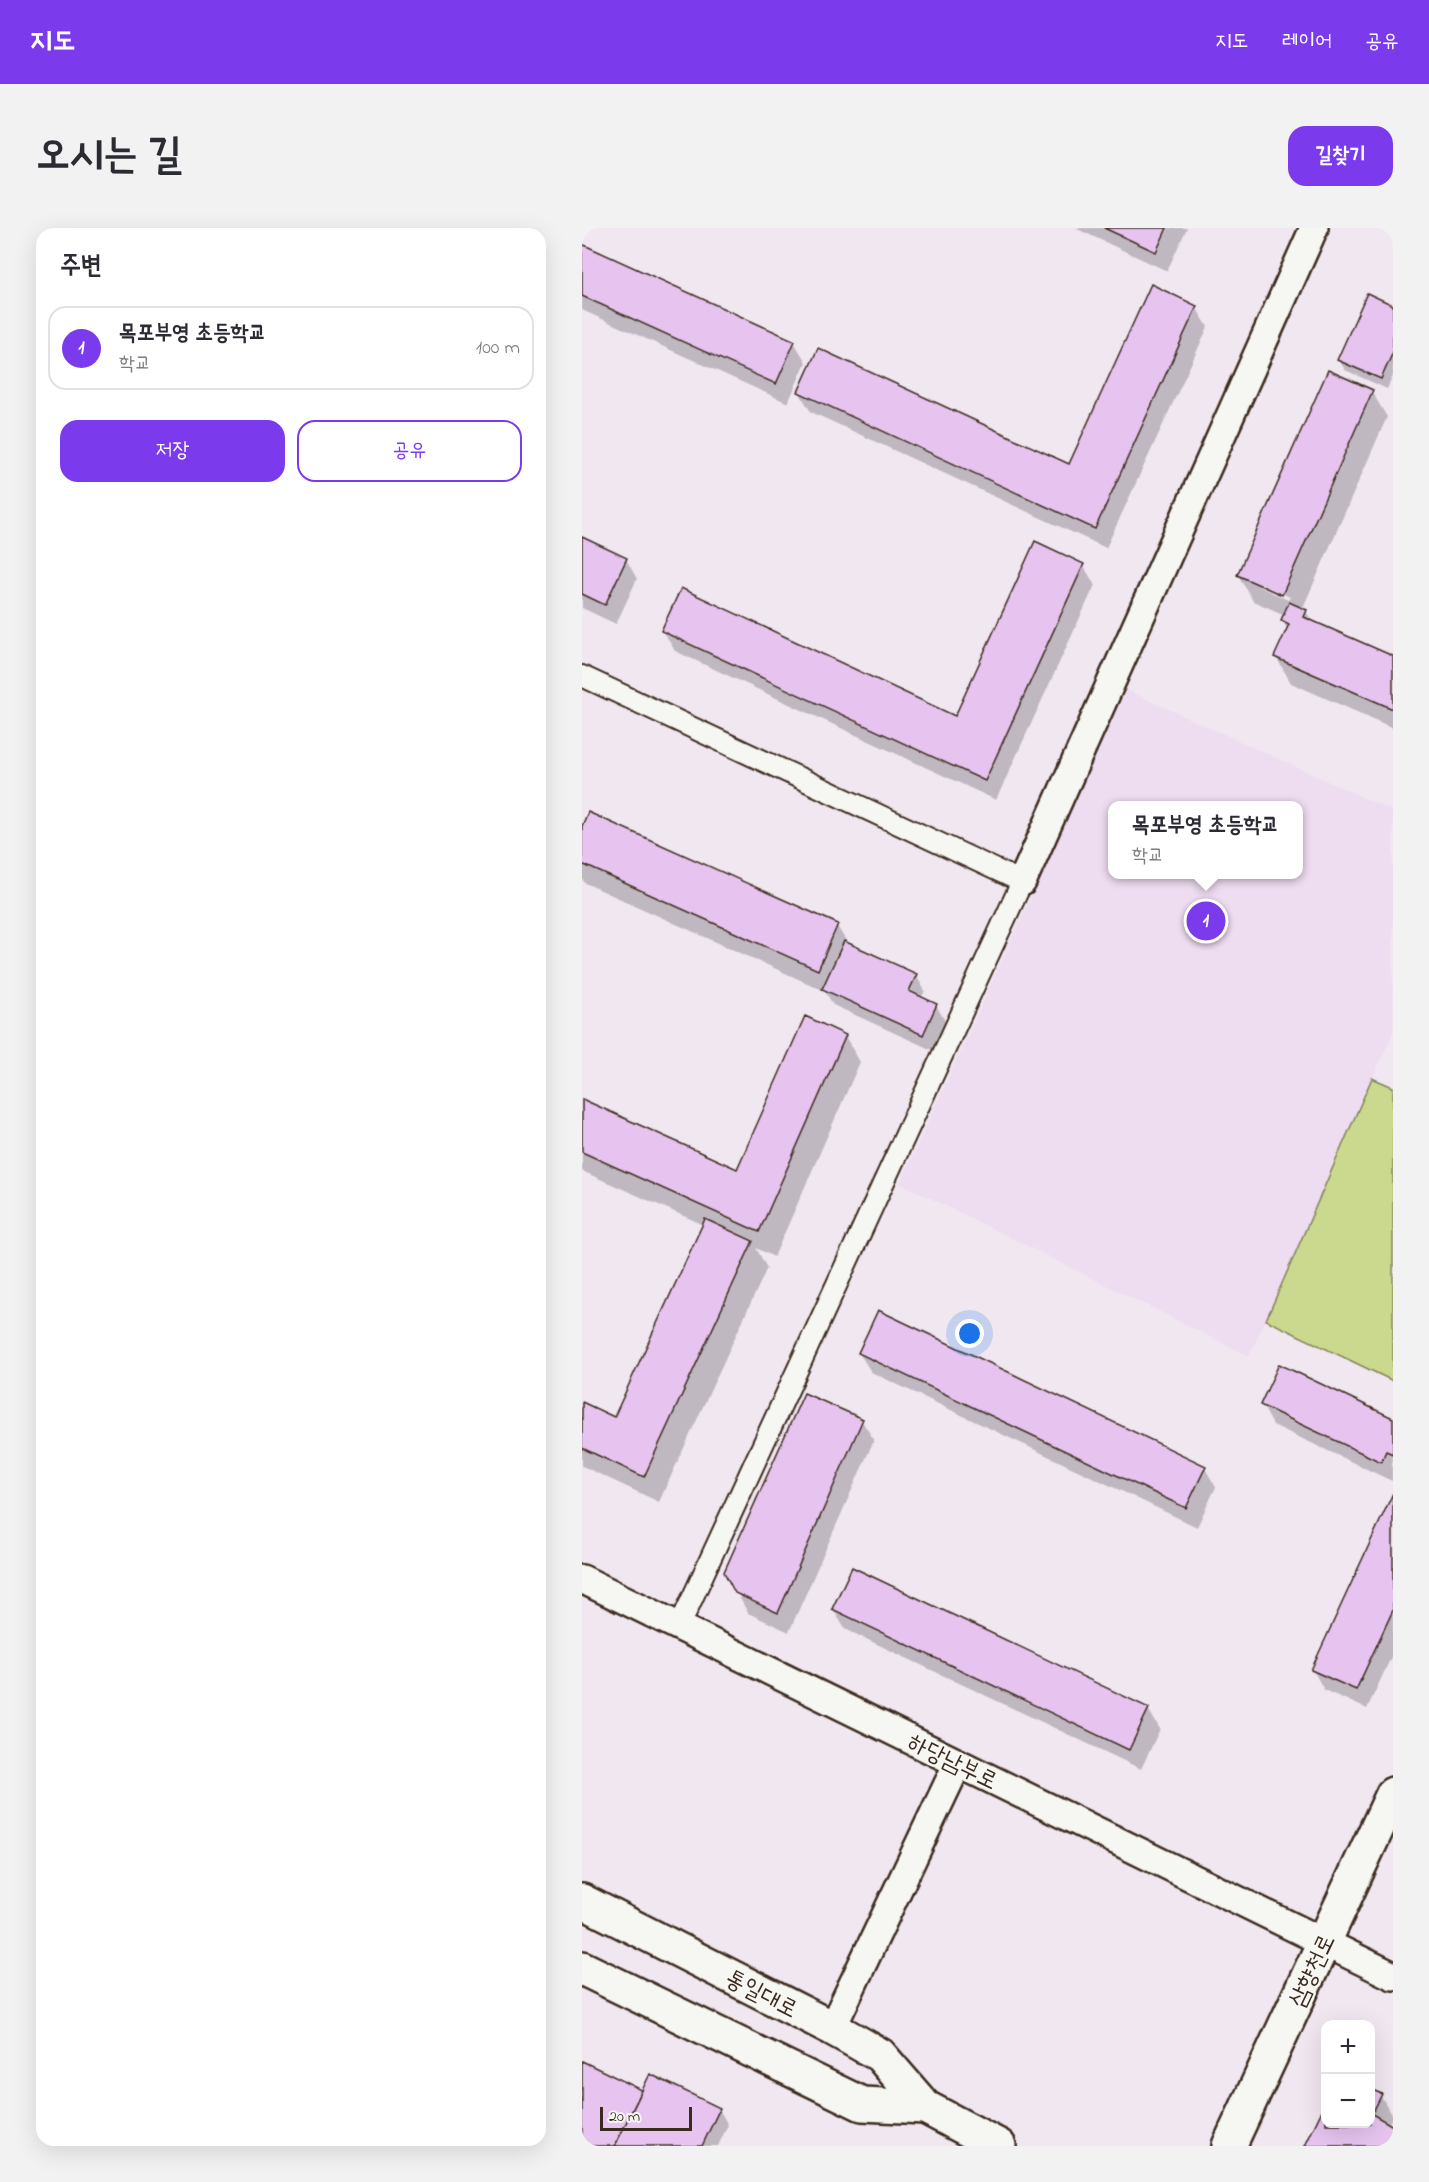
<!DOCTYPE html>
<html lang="ko">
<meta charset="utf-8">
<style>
body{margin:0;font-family:"Indie Flower","Poor Story",sans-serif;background:#f2f2f3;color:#2b2b33}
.controls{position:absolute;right:18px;bottom:18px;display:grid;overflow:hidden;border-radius:12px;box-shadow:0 6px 24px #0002}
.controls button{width:54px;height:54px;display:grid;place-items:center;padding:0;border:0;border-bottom:2px solid #e1e1e2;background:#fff;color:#2b2b33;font:30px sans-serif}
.scale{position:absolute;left:18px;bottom:15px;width:92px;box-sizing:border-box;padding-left:6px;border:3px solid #3b2a1e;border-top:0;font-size:16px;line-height:21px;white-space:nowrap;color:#3b2a1e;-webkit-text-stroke:4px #f6f6f2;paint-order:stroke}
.you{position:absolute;left:388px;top:1106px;width:21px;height:21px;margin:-15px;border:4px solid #fff;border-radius:50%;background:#1a73e8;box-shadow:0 0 0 9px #1a73e833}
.badge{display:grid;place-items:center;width:39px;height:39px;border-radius:50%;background:#7c3aed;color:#fff;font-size:20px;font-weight:700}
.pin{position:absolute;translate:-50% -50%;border:3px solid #fff;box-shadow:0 2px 6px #0006}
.popup{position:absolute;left:526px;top:573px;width:195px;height:78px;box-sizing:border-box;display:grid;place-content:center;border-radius:12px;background:#fff;filter:drop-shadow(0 2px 4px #0005);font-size:20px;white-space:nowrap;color:#7c7c81}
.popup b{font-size:22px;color:#2b2b33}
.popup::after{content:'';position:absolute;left:50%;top:100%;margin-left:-12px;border:12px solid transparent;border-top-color:#fff}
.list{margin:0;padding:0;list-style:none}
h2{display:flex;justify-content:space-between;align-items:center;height:78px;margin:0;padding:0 24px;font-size:26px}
h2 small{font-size:20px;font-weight:400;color:#7c7c81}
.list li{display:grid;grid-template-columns:39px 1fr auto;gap:18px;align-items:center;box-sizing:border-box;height:84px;margin:0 12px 12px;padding:0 12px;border:2px solid #e1e1e2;border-radius:18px}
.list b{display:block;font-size:22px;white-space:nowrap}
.list p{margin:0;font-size:20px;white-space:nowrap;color:#7c7c81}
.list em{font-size:20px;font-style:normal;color:#7c7c81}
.actions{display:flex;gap:12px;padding:18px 24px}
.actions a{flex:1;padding:14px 0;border:2px solid #7c3aed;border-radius:18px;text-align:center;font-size:21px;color:#7c3aed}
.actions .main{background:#7c3aed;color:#fff}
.map{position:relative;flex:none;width:811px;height:1918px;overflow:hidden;border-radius:18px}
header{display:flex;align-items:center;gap:36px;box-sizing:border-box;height:84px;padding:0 30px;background:#7c3aed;color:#fff}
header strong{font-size:28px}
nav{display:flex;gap:33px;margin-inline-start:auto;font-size:21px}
.intro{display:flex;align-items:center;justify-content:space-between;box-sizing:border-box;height:144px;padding:0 36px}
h1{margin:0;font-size:42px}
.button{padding:15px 27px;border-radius:18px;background:#7c3aed;color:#fff;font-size:21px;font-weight:700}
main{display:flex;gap:36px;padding:0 36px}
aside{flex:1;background:#fff;border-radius:18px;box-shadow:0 6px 24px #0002}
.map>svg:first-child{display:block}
</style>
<header>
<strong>지도</strong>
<nav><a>지도</a><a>레이어</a><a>공유</a></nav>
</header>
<div class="intro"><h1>오시는 길</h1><a class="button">길찾기</a></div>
<main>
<aside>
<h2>주변<small></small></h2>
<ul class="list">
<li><span class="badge">1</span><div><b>목포부영 초등학교</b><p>학교</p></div><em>100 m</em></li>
</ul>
<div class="actions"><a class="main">저장</a><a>공유</a></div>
</aside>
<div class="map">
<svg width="811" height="1918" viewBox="0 0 811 1918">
<rect width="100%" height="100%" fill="#f1e7f1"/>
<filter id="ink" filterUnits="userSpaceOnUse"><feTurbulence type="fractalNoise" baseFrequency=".0167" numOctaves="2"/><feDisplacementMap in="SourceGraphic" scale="12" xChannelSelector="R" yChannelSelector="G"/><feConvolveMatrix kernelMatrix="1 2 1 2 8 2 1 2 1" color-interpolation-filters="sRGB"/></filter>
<g filter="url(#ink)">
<!-- built -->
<path fill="#eedcf0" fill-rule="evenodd" d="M544,462L811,583V804L667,1128L318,955ZM531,578H717V646H531Z"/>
<!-- green -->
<path fill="#cad98d" stroke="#828256" stroke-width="1.5" d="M790,850L811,859V1153L684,1092Z"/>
<!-- shadow -->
<g fill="#0003" fill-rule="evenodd">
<path d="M493,0H605L585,43Z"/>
<path d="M0,18L212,114L224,134L206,175L0,82Z"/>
<path d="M811,78V148L805,161L763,142L757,132Z"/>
<path d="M614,79L626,99L524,320L229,184L217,164L488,238Z"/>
<path d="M790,164L805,189L720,382L724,383L730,394L811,430V500L709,455L694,429L706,402L700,392L703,387L671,373L656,347ZM676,355L708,369L706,372L676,358Z"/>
<path d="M0,311L44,331L55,351L34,396L0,380Z"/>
<path d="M501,337L513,357L414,572L93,423L81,403L373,490Z"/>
<path d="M0,601L255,698L266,716L334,747L343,763L339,770L354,777L363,793L350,822L251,777L243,763L3,655L0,650Z"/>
<path d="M263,808L278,834L192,1029L174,1020L185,1040L77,1274L0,1238V1175L33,1191L122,997L0,943V873L156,943Z"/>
<path d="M277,1125L622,1239L634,1259L615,1299L289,1144Z"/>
<path d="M223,1167L280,1193L292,1212L207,1404L166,1385L155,1365Z"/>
<path d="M680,1177L811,1191L810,1253L691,1197Z"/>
<path d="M811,1269V1425L785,1481L742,1462L731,1442Z"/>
<path d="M251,1381L566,1481L578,1501L559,1541L263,1401Z"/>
<path d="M0,1834L59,1863L61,1866L137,1881L146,1897L136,1918H0Z"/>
<path d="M788,1863L799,1868L811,1888L806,1897L811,1900V1918H725L744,1896H788Z"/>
</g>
<!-- building -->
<g fill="#e6c4ef" stroke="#3b2a1e" stroke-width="1.5">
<path d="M522,0H585L574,24Z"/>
<path d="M0,16L213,113L194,156L0,68Z"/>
<path d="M569,56L615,78L513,301L216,164L236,120L487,236Z"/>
<path d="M785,65L811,77V124L799,151L755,132Z"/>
<path d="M746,142L791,162L700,367L655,347Z"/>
<path d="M0,309L45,330L23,377L0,366Z"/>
<path d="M453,313L502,336L403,553L79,403L99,360L373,488Z"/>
<path d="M707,374L725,382L722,389L811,428V481L692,429L707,396L699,392Z"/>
<path d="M6,584L256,696L236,742L0,636V598Z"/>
<path d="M262,713L335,746L327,763L355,776L341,807L240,761Z"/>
<path d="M223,788L264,807L177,1004L0,924V871L155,941Z"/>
<path d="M123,991L171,1013L62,1249L0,1220V1174L32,1189Z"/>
<path d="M296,1082L624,1238L604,1280L276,1125Z"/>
<path d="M697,1136L811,1190V1226L804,1223L799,1234L678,1177Z"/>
<path d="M222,1165L281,1191L196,1385L153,1365L142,1344Z"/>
<path d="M811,1265V1382L774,1462L729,1442Z"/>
<path d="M270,1339L567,1480L547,1522L250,1381Z"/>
<path d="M0,1833L60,1862L33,1918H0Z"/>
<path d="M68,1846L138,1880L120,1918H33Z"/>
<path d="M788,1861L800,1866L790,1886L811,1898V1918H723L744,1874V1896H788Z"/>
</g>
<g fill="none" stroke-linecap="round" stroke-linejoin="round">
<defs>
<path id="pedestrian" d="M0,448L440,654L97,1399"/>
<g id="minor">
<path d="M440,654L732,0"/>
<path d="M0,1351L811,1748"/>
<path d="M250,1800L376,1535"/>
</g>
<g id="tertiary">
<path d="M0,1673L250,1800L298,1827L343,1879L417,1918"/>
<path d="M0,1740L280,1876L343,1879"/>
<path d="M647,1918L811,1566"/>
</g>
</defs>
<!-- pedestrian casing -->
<use href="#pedestrian" stroke="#3b2a1e" stroke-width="24"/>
<!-- minor casing -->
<use href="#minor" stroke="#3b2a1e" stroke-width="32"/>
<!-- tertiary casing -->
<use href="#tertiary" stroke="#3b2a1e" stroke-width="38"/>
<!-- pedestrian -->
<use href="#pedestrian" stroke="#f6f6f2" stroke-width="20"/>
<!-- minor -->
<use href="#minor" stroke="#f6f6f2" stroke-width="27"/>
<!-- tertiary -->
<use href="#tertiary" stroke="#f6f6f2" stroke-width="33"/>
</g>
</g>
<g text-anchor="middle" stroke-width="4.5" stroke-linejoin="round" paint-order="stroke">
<!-- street labels -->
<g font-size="24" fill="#3b2a1e" stroke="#f6f6f2">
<text transform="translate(371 1533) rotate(26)" y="8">하당남부로</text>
<text transform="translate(729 1742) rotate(-65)" y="8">삼향천로</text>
<text transform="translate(180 1765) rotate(27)" y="8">통일대로</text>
</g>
</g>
</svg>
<div class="controls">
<button>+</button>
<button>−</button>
</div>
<div class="scale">20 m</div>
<div class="you"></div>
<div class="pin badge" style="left:624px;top:693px">1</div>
<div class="popup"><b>목포부영 초등학교</b>학교</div>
</div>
</main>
